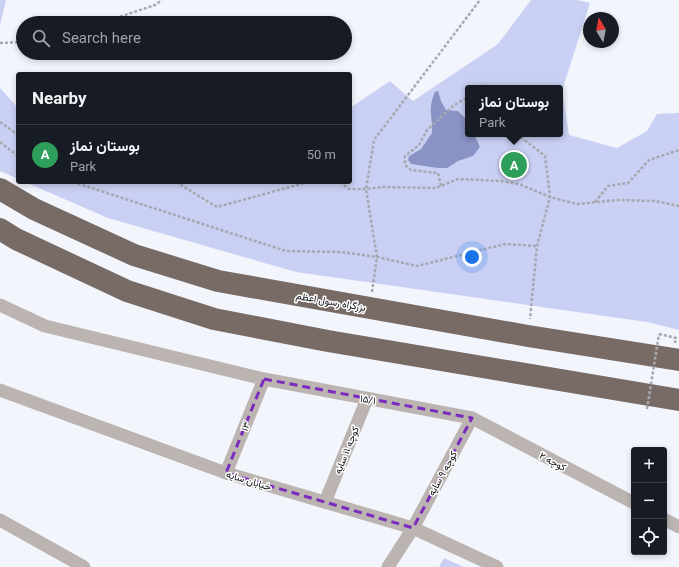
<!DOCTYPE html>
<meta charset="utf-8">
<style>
body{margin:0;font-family:Roboto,Vazirmatn,sans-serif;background:#242831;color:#f1f3f6}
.controls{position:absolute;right:12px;bottom:12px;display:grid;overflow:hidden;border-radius:4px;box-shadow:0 2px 6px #0003}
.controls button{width:36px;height:36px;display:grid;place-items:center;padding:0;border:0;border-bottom:1px solid #363941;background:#171b24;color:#f1f3f6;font:20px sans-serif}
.compass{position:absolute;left:583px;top:12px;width:36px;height:36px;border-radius:50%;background:#171b24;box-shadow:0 2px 6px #0003;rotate:350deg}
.you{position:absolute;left:472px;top:257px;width:14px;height:14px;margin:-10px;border:3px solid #fff;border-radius:50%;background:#1a73e8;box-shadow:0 0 0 6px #1a73e833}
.badge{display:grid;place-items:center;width:26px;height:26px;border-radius:50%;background:#0b8043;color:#fff;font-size:13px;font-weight:700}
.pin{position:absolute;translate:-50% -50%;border:2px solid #fff;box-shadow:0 1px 4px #0006}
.popup{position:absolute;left:465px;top:85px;width:98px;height:52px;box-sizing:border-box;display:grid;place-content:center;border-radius:4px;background:#171b24;filter:drop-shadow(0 1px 3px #0005);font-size:13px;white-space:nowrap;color:#9ea1a6}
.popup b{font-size:15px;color:#f1f3f6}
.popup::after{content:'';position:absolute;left:50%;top:100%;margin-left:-8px;border:8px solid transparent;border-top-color:#171b24}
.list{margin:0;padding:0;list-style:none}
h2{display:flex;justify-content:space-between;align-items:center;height:52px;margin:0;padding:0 16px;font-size:17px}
h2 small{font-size:13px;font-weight:400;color:#9ea1a6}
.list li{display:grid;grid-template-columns:26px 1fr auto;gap:12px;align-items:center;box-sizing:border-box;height:60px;padding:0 16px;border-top:1px solid #363941}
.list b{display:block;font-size:15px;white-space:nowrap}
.list p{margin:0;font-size:13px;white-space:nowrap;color:#9ea1a6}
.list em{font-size:13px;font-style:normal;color:#9ea1a6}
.icon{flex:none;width:22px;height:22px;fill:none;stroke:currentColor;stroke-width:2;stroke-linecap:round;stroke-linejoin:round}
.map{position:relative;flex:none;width:679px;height:567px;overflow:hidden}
.search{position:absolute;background:#171b24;box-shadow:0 2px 6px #0003;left:16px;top:16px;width:336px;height:44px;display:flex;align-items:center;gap:10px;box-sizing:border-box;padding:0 14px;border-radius:22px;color:#9ea1a6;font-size:15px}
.panel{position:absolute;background:#171b24;box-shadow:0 2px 6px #0003;left:16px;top:72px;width:336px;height:112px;border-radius:4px}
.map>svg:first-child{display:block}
</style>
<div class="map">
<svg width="679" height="567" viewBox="0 0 679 567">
<rect width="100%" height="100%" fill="#f3f5fd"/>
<!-- green -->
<g fill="#c9d0f3" fill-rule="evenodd">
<path d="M0,0H6L0,25Z"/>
<path d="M531,0H577L590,3L562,91L569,135L617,148L647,131L657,114L679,113V330L647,322L296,272L108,218L25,182H350V108L390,81L413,101L498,44ZM468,88H560V134H468Z"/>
<path d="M0,88L18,108V179L0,171Z"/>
<path d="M444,558L464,567H439Z"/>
</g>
<!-- water -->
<path fill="#8a93c5" d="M438,91L441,101L446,110L458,111L468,121V134H474L480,147L473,156L458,161L447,168H438L411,164L408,160L409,156L421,149L432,133C433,116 427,110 435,92Z"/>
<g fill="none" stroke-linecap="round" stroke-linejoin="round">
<!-- path -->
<g stroke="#a7a8af" stroke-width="2.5" stroke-dasharray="3 2" stroke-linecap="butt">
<path d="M101,23L155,5L162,0"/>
<path d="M0,43L23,42"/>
<path d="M478,88L482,85L486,88"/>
<path d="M0,122L18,135"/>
<path d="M517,134L545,156L550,197L537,246L530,319"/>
<path d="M0,142L18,156"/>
<path d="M73,182L286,251L341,252L377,257L366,189L374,140L480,0"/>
<path d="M176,182L217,207L308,182"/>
<path d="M340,182L349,189H366L383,187L436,188L458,179L500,181L519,184L550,197L577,204L617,200L655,201L679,206"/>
<path d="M441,186L438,173L411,170L405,165V156L419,145L427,130L453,106L468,97"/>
<path d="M595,202L608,186L628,183L649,160L679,150"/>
<path d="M372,292L377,257L417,266L505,244L537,246"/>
<path d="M659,334L676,338L675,343"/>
</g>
<!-- street -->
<g stroke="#bbb4b1" stroke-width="13">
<path d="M0,305L45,326L264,379L472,418L634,503"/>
<path d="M0,390L226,473L413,528L497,567"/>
<path d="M226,473L264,379"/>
<path d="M325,502L367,399"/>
<path d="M664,519L679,527"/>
<path d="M0,520L84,567"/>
<path d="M388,567L413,528L472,418"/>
</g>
<!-- highway -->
<g stroke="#786b65" stroke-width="22">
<path d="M0,189L34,209L134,255L218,281L528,336L679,360"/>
<path d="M0,229L16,239L127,291L214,319L328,341L679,400"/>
</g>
<!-- path-bridge -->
<path stroke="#a7a8af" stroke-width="2.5" stroke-dasharray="3 2" stroke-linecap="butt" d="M647,409L659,334"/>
</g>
<!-- marked area -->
<path fill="none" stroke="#7b2cbf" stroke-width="3" stroke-dasharray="8 5" stroke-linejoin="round" d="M264,379L472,418L413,528L226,473Z"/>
<g text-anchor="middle" stroke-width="3" stroke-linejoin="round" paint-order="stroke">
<!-- street labels -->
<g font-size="10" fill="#0c0d11" stroke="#fff">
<text transform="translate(331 301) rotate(10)" y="4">بزرگراه رسول اعظم</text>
<text transform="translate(368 399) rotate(11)" y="4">۱۵/۱</text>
<text transform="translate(245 426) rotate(-68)" y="4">۱۳</text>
<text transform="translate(346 450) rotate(-68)" y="4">کوچه ۱۱ سایه</text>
<text transform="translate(553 461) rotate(28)" y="4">کوچه ۲</text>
<text transform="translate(442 473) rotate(-61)" y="4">کوچه ۹ سایه</text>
<text transform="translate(249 480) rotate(17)" y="4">خیابان سایه</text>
</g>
</g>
</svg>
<div class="controls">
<button>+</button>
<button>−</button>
<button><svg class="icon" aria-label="locate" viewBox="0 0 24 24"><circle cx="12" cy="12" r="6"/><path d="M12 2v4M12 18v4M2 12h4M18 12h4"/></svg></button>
</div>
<svg class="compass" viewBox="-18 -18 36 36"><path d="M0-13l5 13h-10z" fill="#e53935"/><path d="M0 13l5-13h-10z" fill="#9ea1a6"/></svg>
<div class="you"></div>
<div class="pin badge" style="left:514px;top:165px;background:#2e9e5b">A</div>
<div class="popup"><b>بوستان نماز</b>Park</div>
<div class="search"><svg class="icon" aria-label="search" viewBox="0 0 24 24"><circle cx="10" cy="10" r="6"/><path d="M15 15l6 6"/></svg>Search here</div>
<section class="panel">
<h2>Nearby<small></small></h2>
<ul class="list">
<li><span class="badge" style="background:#2e9e5b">A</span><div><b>بوستان نماز</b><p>Park</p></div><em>50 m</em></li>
</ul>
</section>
</div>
